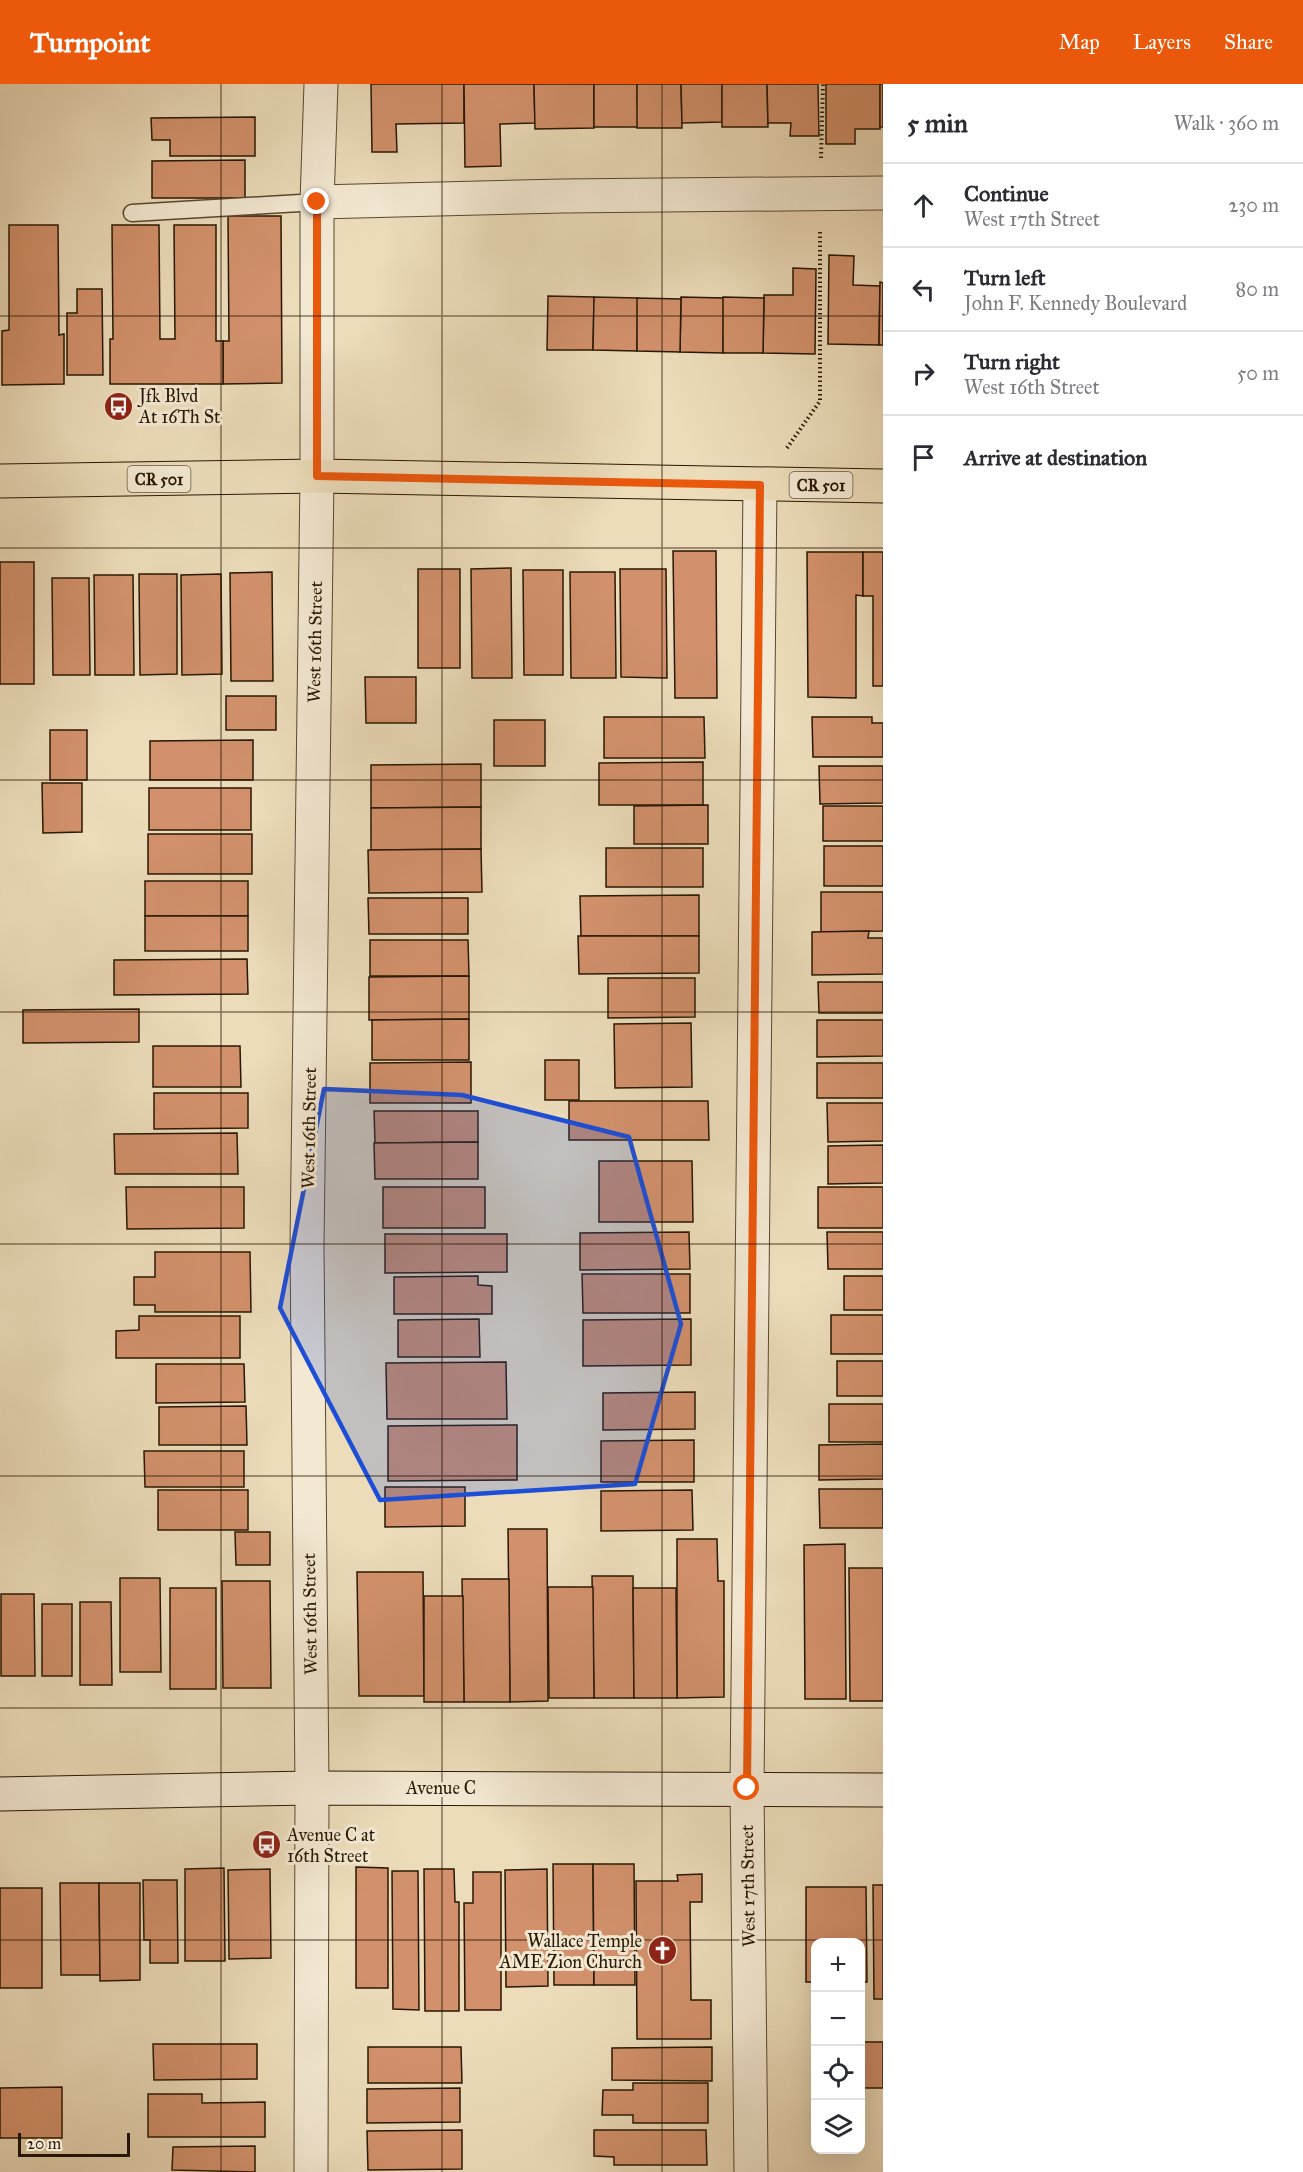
<!DOCTYPE html>
<meta charset="utf-8">
<style>
body{margin:0;font-family:"IM FELL Great Primer",serif;background:#f7f7f7;color:#2b2b33}
.controls{position:absolute;right:18px;bottom:18px;display:grid;overflow:hidden;border-radius:12px;box-shadow:0 6px 24px #0002}
.controls button{width:54px;height:54px;display:grid;place-items:center;padding:0;border:0;border-bottom:2px solid #e1e1e2;background:#fff;color:#2b2b33;font:30px sans-serif}
.scale{position:absolute;left:18px;bottom:15px;width:112px;box-sizing:border-box;padding-left:6px;border:3px solid #281702;border-top:0;font-size:16px;line-height:21px;white-space:nowrap;color:#281702;-webkit-text-stroke:4px #f3e8d2;paint-order:stroke}
.stop{position:absolute;width:18px;height:18px;margin:-14px;border:4px solid #ea580c;border-radius:50%;background:#fff}
.stop.end{background:#ea580c;border-color:#fff;box-shadow:0 2px 6px #0008}
.list{margin:0;padding:0;list-style:none}
h2{display:flex;justify-content:space-between;align-items:center;height:78px;margin:0;padding:0 24px;font-size:26px}
h2 small{font-size:20px;font-weight:400;color:#7c7c81}
.list li{display:grid;grid-template-columns:39px 1fr auto;gap:18px;align-items:center;box-sizing:border-box;height:84px;padding:0 24px;border-top:2px solid #e1e1e2}
.list b{display:block;font-size:22px;white-space:nowrap}
.list p{margin:0;font-size:20px;white-space:nowrap;color:#7c7c81}
.list em{font-size:20px;font-style:normal;color:#7c7c81}
.icon{flex:none;width:33px;height:33px;fill:none;stroke:currentColor;stroke-width:2;stroke-linecap:round;stroke-linejoin:round}
.map{position:relative;flex:none;width:883px;height:2088px;overflow:hidden}
header{display:flex;align-items:center;gap:36px;box-sizing:border-box;height:84px;padding:0 30px;background:#ea580c;color:#fff}
header strong{font-size:28px}
nav{display:flex;gap:33px;margin-inline-start:auto;font-size:21px}
main{display:flex}
aside{flex:1;background:#fff}
.map>svg:first-child{display:block}
</style>
<header>
<strong>Turnpoint</strong>
<nav><a>Map</a><a>Layers</a><a>Share</a></nav>
</header>
<main>
<div class="map">
<svg width="883" height="2088" viewBox="0 0 883 2088">
<rect width="100%" height="100%" fill="#ecdcba"/>
<filter id="stains"><feTurbulence type="fractalNoise" baseFrequency=".00333" numOctaves="4"/><feColorMatrix values="0 0 0 0 .2 0 0 0 0 .09 0 0 0 0 .02 0 0 0 .5 -.17"/></filter>
<radialGradient id="worn" r=".72"><stop offset=".6" stop-color="#630" stop-opacity="0"/><stop offset="1" stop-color="#630" stop-opacity=".3"/></radialGradient>
<!-- building -->
<g fill="#d2916c" stroke="#281702" stroke-width="1.5">
<path d="M371,0H464V39L396,40L397,68H372Z"/>
<path d="M464,0H534L535,39L500,40L501,82L465,83Z"/>
<path d="M534,0H594V44L535,45Z"/>
<path d="M594,0H637L638,43H594Z"/>
<path d="M637,0H681L682,44H637Z"/>
<path d="M681,0H722V38L682,39Z"/>
<path d="M722,0H767L768,43H722Z"/>
<path d="M767,0H818L819,52H790L791,39H768Z"/>
<path d="M826,0H880V45H855V60H826Z"/>
<rect x="880" y="0" width="3" height="43"/>
<path d="M255,33V72H170V56H152L151,34Z"/>
<path d="M245,76V114H152V77Z"/>
<path d="M228,132H281L282,299L223,300V257H229Z"/>
<path d="M9,141H58L59,251L64,250V300L2,301V247L9,246Z"/>
<path d="M112,141H159L160,255H175L174,141H216V257H223V300H110V255H113Z"/>
<path d="M829,171L854,172L853,201L880,202L879,261L828,260Z"/>
<path d="M793,184L816,185L815,270L763,269L764,211H793Z"/>
<path d="M880,198L883,199V261H879Z"/>
<path d="M77,205H102L103,291H67V229H77Z"/>
<path d="M548,212L594,213L593,266H547Z"/>
<path d="M594,213L638,214L637,267L593,266Z"/>
<path d="M681,213L724,214L723,269L680,268Z"/>
<path d="M723,213L764,214L763,269H723Z"/>
<path d="M637,214L681,215L680,268L637,267Z"/>
<path d="M673,467H716L717,614H675Z"/>
<path d="M807,468H863V512L856,511V614L808,613Z"/>
<path d="M863,468H883V602H873V512H863Z"/>
<rect x="0" y="478" width="34" height="122"/>
<path d="M511,484L512,594H472L471,485Z"/>
<rect x="418" y="485" width="42" height="99"/>
<path d="M620,485H666L667,594L621,593Z"/>
<path d="M523,486H563V591H524Z"/>
<path d="M272,488L273,597H231L230,489Z"/>
<path d="M570,488H615L616,594H571Z"/>
<path d="M139,490H177V590L140,591Z"/>
<path d="M221,490L222,590L182,591L181,491Z"/>
<path d="M94,491H133L134,591H95Z"/>
<path d="M52,494H89L90,591H53Z"/>
<path d="M365,593H416V639H366Z"/>
<rect x="226" y="612" width="50" height="34"/>
<path d="M604,633H704L705,674H604Z"/>
<path d="M812,633H872V639H883V673H813Z"/>
<rect x="494" y="636" width="51" height="46"/>
<rect x="50" y="646" width="37" height="50"/>
<path d="M253,656V696H150V657Z"/>
<path d="M703,678V721H599V679Z"/>
<path d="M481,680V723L371,724V681Z"/>
<path d="M819,682H883V719L820,720Z"/>
<path d="M42,699H82V748L43,749Z"/>
<rect x="149" y="704" width="102" height="42"/>
<path d="M708,721V760H634V722Z"/>
<rect x="823" y="722" width="60" height="35"/>
<path d="M481,723V765L371,766V724Z"/>
<rect x="148" y="750" width="104" height="40"/>
<rect x="824" y="762" width="59" height="40"/>
<rect x="606" y="764" width="97" height="39"/>
<path d="M481,765L482,808L369,809L368,766Z"/>
<rect x="145" y="797" width="103" height="35"/>
<path d="M821,808H883V847L821,848Z"/>
<path d="M699,811V852H581L580,812Z"/>
<path d="M368,814H468V850H369Z"/>
<rect x="145" y="832" width="103" height="35"/>
<path d="M869,847L868,854H883V890L812,891V848Z"/>
<path d="M578,852H699V889L579,890Z"/>
<path d="M370,856H468L469,892H370Z"/>
<path d="M247,875L248,910L114,911V876Z"/>
<path d="M469,892V935L369,936V893Z"/>
<path d="M608,894H695V933L608,934Z"/>
<path d="M818,898H883V929H819Z"/>
<path d="M139,925V958L23,959V926Z"/>
<path d="M469,935V976H372V936Z"/>
<path d="M817,936H883V972L817,973Z"/>
<path d="M691,939L692,1003L615,1004L614,940Z"/>
<path d="M153,962H240L241,1003H153Z"/>
<rect x="545" y="976" width="34" height="40"/>
<path d="M471,978V1019H370V979Z"/>
<rect x="817" y="979" width="66" height="35"/>
<path d="M154,1009H248V1044L154,1045Z"/>
<path d="M569,1017H708L709,1056H569Z"/>
<path d="M827,1019H883V1057L828,1058Z"/>
<path d="M374,1027H478V1058L375,1059Z"/>
<path d="M237,1049L238,1090H115L114,1050Z"/>
<path d="M478,1058V1095H375L374,1059Z"/>
<path d="M883,1061V1099L828,1100V1062Z"/>
<path d="M599,1077H692L693,1138H599Z"/>
<path d="M126,1103H244V1144L127,1145Z"/>
<rect x="383" y="1103" width="102" height="41"/>
<rect x="818" y="1103" width="65" height="41"/>
<path d="M689,1148L690,1185L580,1186V1149Z"/>
<path d="M827,1148H883V1185H828Z"/>
<path d="M385,1150H507V1188L385,1189Z"/>
<path d="M155,1168H250L251,1228H155V1221H134V1193H155Z"/>
<path d="M582,1190H690V1229H583Z"/>
<path d="M478,1192V1201L492,1202V1230H394V1193Z"/>
<rect x="844" y="1192" width="39" height="34"/>
<rect x="831" y="1231" width="52" height="39"/>
<path d="M139,1232H240V1274H116V1247L139,1246Z"/>
<path d="M479,1235L480,1273H398V1236Z"/>
<path d="M691,1235V1281L583,1282V1236Z"/>
<rect x="837" y="1277" width="46" height="35"/>
<path d="M506,1278L507,1335H387L386,1279Z"/>
<path d="M156,1280H244L245,1318L156,1319Z"/>
<path d="M695,1308V1345L603,1346V1309Z"/>
<rect x="829" y="1320" width="54" height="38"/>
<path d="M246,1322L247,1361H159V1323Z"/>
<path d="M517,1341V1396L388,1397V1342Z"/>
<path d="M694,1356V1398H601V1357Z"/>
<path d="M883,1360V1395L819,1396V1361Z"/>
<path d="M144,1367H244V1403H145Z"/>
<path d="M385,1403H465V1442L385,1443Z"/>
<path d="M819,1405H883V1444H820Z"/>
<rect x="158" y="1406" width="90" height="40"/>
<path d="M692,1406L693,1446L601,1447V1407Z"/>
<path d="M508,1445H547L548,1617L510,1618Z"/>
<path d="M235,1448H270V1481H236Z"/>
<path d="M677,1455H717L718,1497H724V1613L677,1614Z"/>
<path d="M845,1460L846,1615H805L804,1461Z"/>
<path d="M849,1484H883V1617H850Z"/>
<path d="M357,1488H423L424,1612H359Z"/>
<path d="M592,1492H633L634,1614H594Z"/>
<path d="M120,1494H160L161,1588H120Z"/>
<path d="M462,1495H509L510,1618H464Z"/>
<path d="M222,1497H270L271,1604H223Z"/>
<path d="M548,1503H593L594,1614H549Z"/>
<rect x="170" y="1504" width="46" height="101"/>
<path d="M633,1504H676L677,1614H634Z"/>
<path d="M1,1510H34L35,1592H1Z"/>
<path d="M424,1512H463L464,1618H424Z"/>
<path d="M80,1518H111L112,1601H80Z"/>
<rect x="42" y="1520" width="30" height="72"/>
<path d="M553,1780H593L594,1901H554Z"/>
<path d="M593,1780H634L635,1901H594Z"/>
<path d="M356,1783L388,1784V1904H356Z"/>
<path d="M224,1784L225,1877H185V1785Z"/>
<path d="M270,1785L271,1874L229,1875L228,1786Z"/>
<path d="M424,1785H454L455,1818H459V1927H425Z"/>
<path d="M547,1785L548,1902L506,1903L505,1786Z"/>
<path d="M392,1787H418L419,1926L393,1925Z"/>
<path d="M473,1788H501V1926H465L464,1819H473Z"/>
<path d="M702,1790V1818H690L691,1916H711V1955H637L636,1797H678L677,1791Z"/>
<path d="M143,1796H177L178,1879H150V1856H144Z"/>
<path d="M60,1799H99L100,1891H61Z"/>
<path d="M99,1799H140V1896L100,1897Z"/>
<path d="M873,1801H883V1915H874Z"/>
<path d="M806,1803H866L867,1898H860V1858H816V1898H806Z"/>
<rect x="0" y="1804" width="42" height="100"/>
<rect x="860" y="1958" width="23" height="46"/>
<path d="M153,1960H257V1995L154,1996Z"/>
<path d="M368,1963H461L462,1999H368Z"/>
<path d="M712,1963V1997L612,1996V1964Z"/>
<path d="M633,1999H708V2039H633V2031H602L603,2006H633Z"/>
<path d="M62,2003V2054H0V2004Z"/>
<path d="M460,2004V2038L367,2039V2005Z"/>
<path d="M148,2010H202V2019L265,2018V2053H148Z"/>
<path d="M462,2046V2085L368,2086L367,2047Z"/>
<path d="M594,2046H706L707,2081H614V2073L594,2072Z"/>
<path d="M255,2062V2088L172,2086L173,2063Z"/>
</g>
<g fill="none" stroke-linecap="round" stroke-linejoin="round">
<defs>
<path id="service" d="M132,129L317,118"/>
<g id="minor">
<path d="M317,118L563,112L883,109"/>
<path d="M311,2088L312,1704L307,1162L317,392V118L321,0"/>
<path d="M751,2088L747,1704L760,401"/>
</g>
<path id="secondary" d="M0,1710L312,1704L883,1706"/>
<path id="primary" d="M0,397L317,392L883,402"/>
</defs>
<!-- service casing -->
<use href="#service" stroke="#594830" stroke-width="19"/>
<!-- minor casing -->
<use href="#minor" stroke="#594830" stroke-width="35"/>
<!-- secondary casing -->
<use href="#secondary" stroke="#281702" stroke-width="35"/>
<!-- primary casing -->
<use href="#primary" stroke="#281702" stroke-width="35"/>
<!-- path -->
<g stroke="#281702" stroke-width="4" stroke-dasharray="1.5 3" stroke-linecap="butt">
<path d="M821,74L823,0"/>
<path d="M787,364L820,317V145"/>
</g>
<!-- service -->
<use href="#service" stroke="#f3e8d2" stroke-width="16"/>
<!-- minor -->
<use href="#minor" stroke="#f3e8d2" stroke-width="33"/>
<!-- secondary -->
<use href="#secondary" stroke="#f3e8d2" stroke-width="33"/>
<!-- primary -->
<use href="#primary" stroke="#ecdcba" stroke-width="33"/>
</g>
<g fill="none" stroke-linecap="round" stroke-linejoin="round">
<!-- route -->
<path stroke="#ea580c" stroke-width="8" d="M317,118V392L760,401L747,1704"/>
</g>
<!-- marked area -->
<path fill="#1d4ed8" fill-opacity="0.2" stroke="#1d4ed8" stroke-width="4.5" stroke-linejoin="round" d="M324,1005L462,1011L629,1053L681,1240L635,1400L380,1416L280,1224Z"/>
<!-- grid -->
<path fill="none" stroke="#281702" stroke-width="1.5" stroke-opacity="0.55" d="M221,0V2088M442,0V2088M662,0V2088M0,232H883M0,464H883M0,696H883M0,928H883M0,1160H883M0,1392H883M0,1624H883M0,1856H883"/>
<!-- icons -->
<defs>
<symbol id="bus-disc" viewBox="-11 -11 22 22"><circle r="9.5" fill="#8f2418" stroke="#f3e8d2"/><path d="M-5-6H5V4H4V6H2V4H-2V6H-4V4H-5ZM-3.5-4V0h7V-4ZM-3.5 1.2v1.5H-2V1.2ZM2 1.2v1.5H3.5V1.2Z" fill="#fff"/></symbol>
<symbol id="church-disc" viewBox="-11 -11 22 22"><circle r="9.5" fill="#8f2418" stroke="#f3e8d2"/><path d="M-1.2-6h2.4v3.5h3.3v2.4h-3.3V6h-2.4V-.1h-3.3v-2.4h3.3Z" fill="#fff"/></symbol>
</defs>
<g fill-rule="evenodd">
<use href="#bus-disc" x="102" y="306" width="33" height="33"/>
<use href="#bus-disc" x="250" y="1744" width="33" height="33"/>
<use href="#church-disc" x="646" y="1850" width="33" height="33"/>
</g>
<g text-anchor="middle" stroke-width="6" stroke-linejoin="round" paint-order="stroke">
<!-- shield labels -->
<g fill="#f3e8d2" stroke="#655640" stroke-width="1.5">
<rect x="127.5" y="382" width="63" height="26" rx="4.5"/>
<rect x="789.5" y="388" width="63" height="26" rx="4.5"/>
</g>
<g font-size="16" font-weight="bold" fill="#281702">
<text x="159" y="401">CR 501</text>
<text x="821" y="407">CR 501</text>
</g>
<!-- poi labels -->
<g font-size="18" fill="#281702" stroke="#f3e8d2" text-anchor="start">
<text x="139" y="318">Jfk Blvd<tspan x="139" dy="21">At 16Th St</tspan></text>
<text x="287" y="1757">Avenue C at<tspan x="287" dy="21">16th Street</tspan></text>
<text x="642" y="1863" text-anchor="end">Wallace Temple<tspan x="642" dy="21">AME Zion Church</tspan></text>
</g>
<!-- street labels -->
<g font-size="18" fill="#281702" stroke="#f3e8d2">
<text transform="translate(315 558) rotate(-89)" y="6">West 16th Street</text>
<text transform="translate(309 1044) rotate(-89)" y="6">West 16th Street</text>
<text transform="translate(310 1530) rotate(-91)" y="6">West 16th Street</text>
<text x="441" y="1710">Avenue C</text>
<text transform="translate(748 1802) rotate(-91)" y="6">West 17th Street</text>
</g>
</g>
<rect width="100%" height="100%" filter="url(#stains)"/>
<rect width="100%" height="100%" fill="url(#worn)"/>
</svg>
<div class="controls">
<button>+</button>
<button>−</button>
<button><svg class="icon" aria-label="locate" viewBox="0 0 24 24"><circle cx="12" cy="12" r="6"/><path d="M12 2v4M12 18v4M2 12h4M18 12h4"/></svg></button>
<button><svg class="icon" aria-label="layers" viewBox="0 0 24 24"><path d="M12 4l9 5-9 5-9-5zM3 14l9 5 9-5"/></svg></button>
</div>
<div class="scale">20 m</div>
<div class="stop" style="left:747px;top:1704px"></div>
<div class="stop end" style="left:317px;top:118px"></div>
</div>
<aside>
<h2>5 min<small>Walk · 360 m</small></h2>
<ul class="list">
<li><svg class="icon" aria-label="ahead" viewBox="0 0 24 24"><path d="M12 20V5M6 11l6-6 6 6"/></svg><div><b>Continue</b><p>West 17th Street</p></div><em>230 m</em></li>
<li><svg class="icon" aria-label="left" viewBox="0 0 24 24"><path d="M17 20v-9H6M10 6l-5 5 5 5"/></svg><div><b>Turn left</b><p>John F. Kennedy Boulevard</p></div><em>80 m</em></li>
<li><svg class="icon" aria-label="right" viewBox="0 0 24 24"><path d="M7 20v-9h11M14 6l5 5-5 5"/></svg><div><b>Turn right</b><p>West 16th Street</p></div><em>50 m</em></li>
<li><svg class="icon" aria-label="arrive" viewBox="0 0 24 24"><path d="M6 21V4h12l-3 4 3 4H6"/></svg><div><b>Arrive at destination</b></div></li>
</ul>
</aside>
</main>
